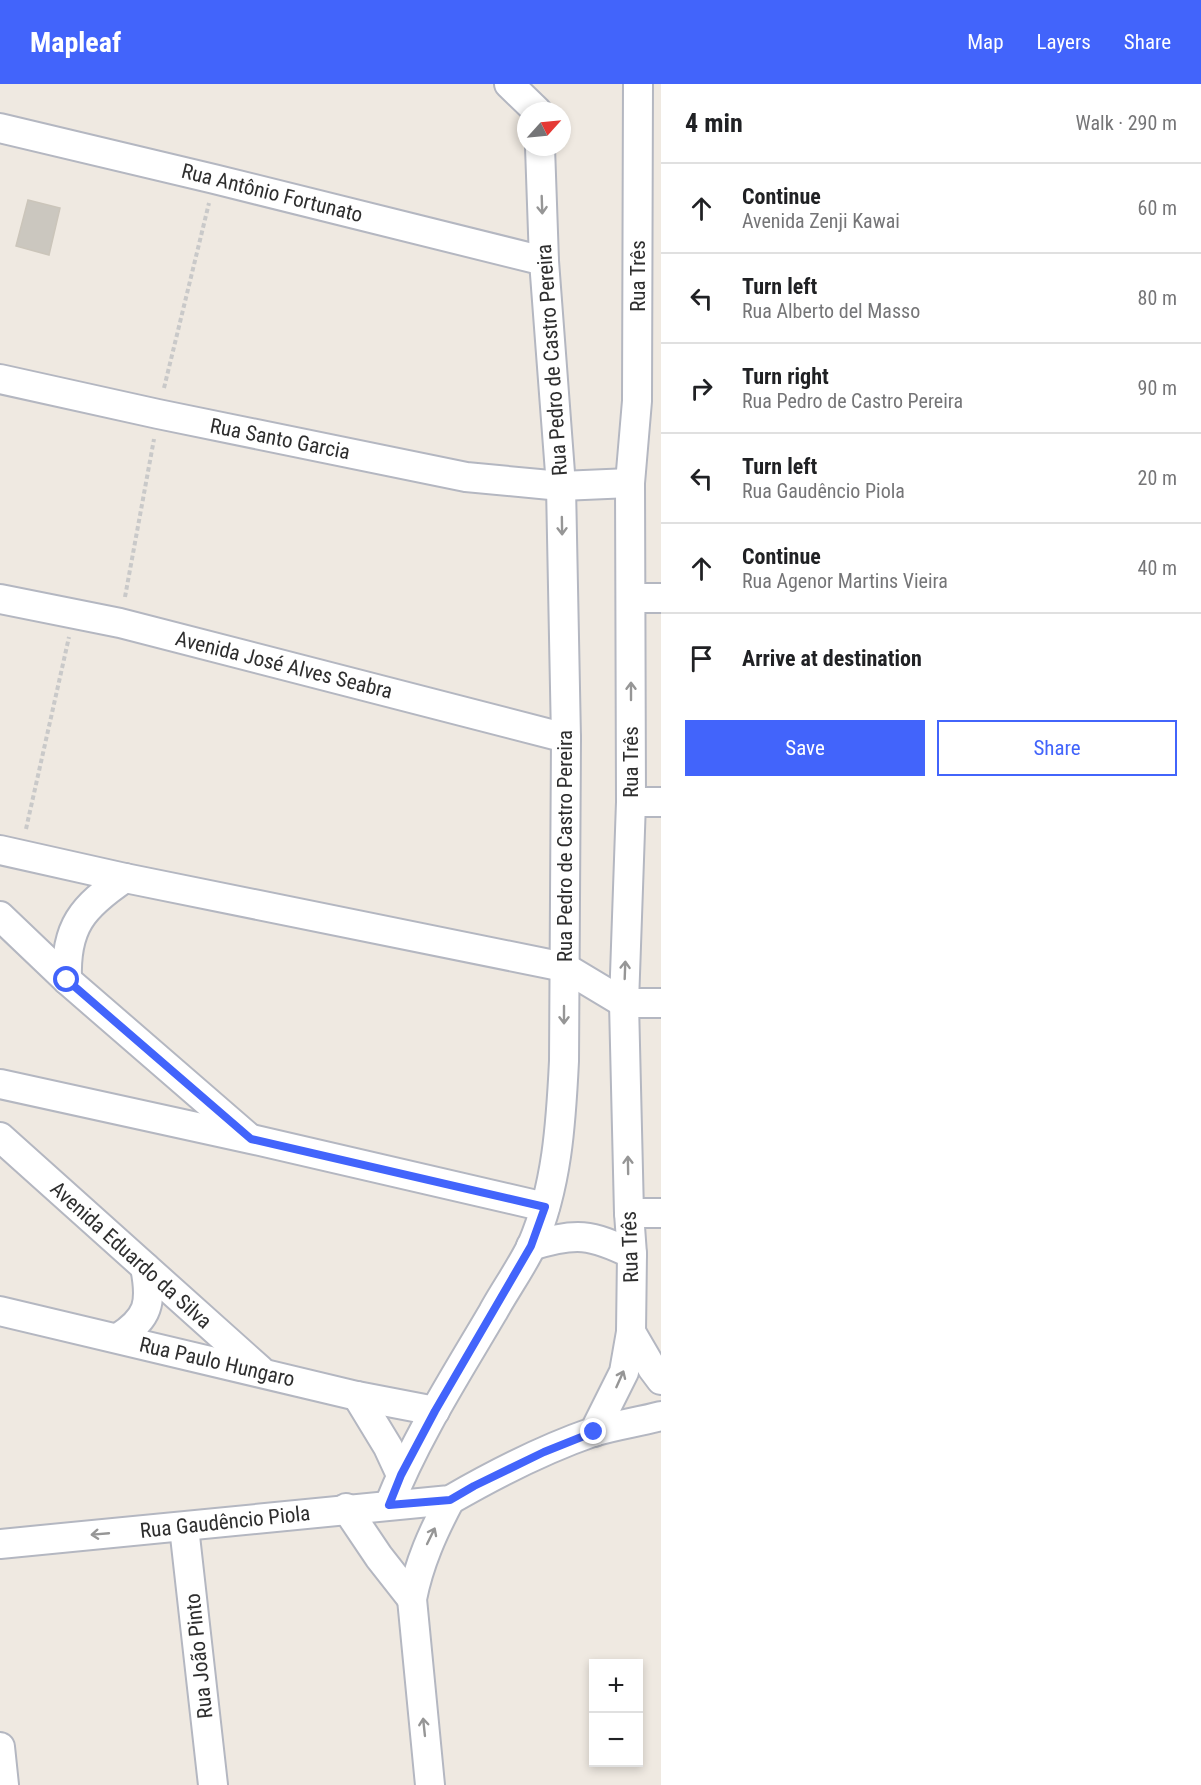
<!DOCTYPE html>
<meta charset="utf-8">
<style>
body{margin:0;font-family:"Roboto Condensed",sans-serif;background:#f2f2f2;color:#202124}
.controls{position:absolute;right:18px;bottom:18px;display:grid;overflow:hidden;border-radius:0px;box-shadow:0 3px 9px #0003}
.controls button{width:54px;height:54px;display:grid;place-items:center;padding:0;border:0;border-bottom:2px solid #e0e0e0;background:#fff;color:#202124;font:30px sans-serif}
.compass{position:absolute;left:517px;top:18px;width:54px;height:54px;border-radius:50%;background:#fff;box-shadow:0 3px 9px #0003;rotate:63deg}
.stop{position:absolute;width:18px;height:18px;margin:-14px;border:4px solid #4264fb;border-radius:50%;background:#fff}
.stop.end{background:#4264fb;border-color:#fff;box-shadow:0 2px 6px #0008}
.list{margin:0;padding:0;list-style:none}
h2{display:flex;justify-content:space-between;align-items:center;height:78px;margin:0;padding:0 24px;font-size:26px}
h2 small{font-size:20px;font-weight:400;color:#757577}
.list li{display:grid;grid-template-columns:39px 1fr auto;gap:18px;align-items:center;box-sizing:border-box;height:90px;padding:0 24px;border-top:2px solid #e0e0e0}
.list b{display:block;font-size:22px;white-space:nowrap}
.list p{margin:0;font-size:20px;white-space:nowrap;color:#757577}
.list em{font-size:20px;font-style:normal;color:#757577}
.actions{display:flex;gap:12px;padding:18px 24px}
.actions a{flex:1;padding:14px 0;border:2px solid #4264fb;border-radius:0px;text-align:center;font-size:21px;color:#4264fb}
.actions .main{background:#4264fb;color:#fff}
.icon{flex:none;width:33px;height:33px;fill:none;stroke:currentColor;stroke-width:2;stroke-linecap:round;stroke-linejoin:round}
.map{position:relative;flex:none;width:661px;height:1701px;overflow:hidden}
header{display:flex;align-items:center;gap:36px;box-sizing:border-box;height:84px;padding:0 30px;background:#4264fb;color:#fff}
header strong{font-size:28px}
nav{display:flex;gap:33px;margin-inline-start:auto;font-size:21px}
main{display:flex}
aside{flex:1;background:#fff}
.map>svg:first-child{display:block}
</style>
<header>
<strong>Mapleaf</strong>
<nav><a>Map</a><a>Layers</a><a>Share</a></nav>
</header>
<main>
<div class="map">
<svg width="661" height="1701" viewBox="0 0 661 1701">
<rect width="100%" height="100%" fill="#efe9e1"/>
<!-- building -->
<path fill="#cbc7bf" stroke="#cbc5ba" stroke-width="1.5" d="M28,116L60,124L49,171L16,162Z"/>
<g fill="none" stroke-linecap="round" stroke-linejoin="round">
<defs>
<g id="minor">
<path d="M509,0L537,27"/>
<path d="M0,44L214,95L544,177"/>
<path d="M0,295L158,330L466,393L561,402L630,399"/>
<path d="M631,514H661"/>
<path d="M0,515L120,539L566,654"/>
<path d="M631,718H661"/>
<path d="M0,766L125,794L564,883L624,919H661"/>
<path d="M0,832L67,896L247,1052"/>
<path d="M67,896C65,843 82,823 125,794"/>
<path d="M0,1000L251,1055L545,1123"/>
<path d="M0,1053L260,1286"/>
<path d="M629,1129H661"/>
<path d="M531,1162C576,1148 591,1150 632,1170"/>
<path d="M0,1227L357,1312L435,1327"/>
<path d="M631,1248L652,1284L661,1296"/>
<path d="M118,1254C149,1234 152,1219 145,1183"/>
<path d="M357,1312L388,1363L401,1391"/>
<path d="M594,1348L624,1288L631,1248L632,1170L629,1129L624,919L631,718L630,399L637,317L638,0"/>
<path d="M389,1421C416,1353 456,1291 493,1228C505,1206 521,1184 532,1161C557,1103 561,1039 564,977L566,654L561,402L544,177L540,63"/>
<path d="M346,1424L379,1473L412,1515"/>
<path d="M184,1443L213,1701"/>
<path d="M0,1460L450,1416C495,1390 544,1365 593,1348C615,1341 639,1338 661,1332"/>
<path d="M0,1663L4,1701"/>
<path d="M430,1701L412,1515C419,1479 433,1448 450,1416"/>
</g>
</defs>
<!-- minor casing -->
<use href="#minor" stroke="#b4b7c1" stroke-width="32"/>
<!-- path -->
<g stroke="#c9c9c9" stroke-width="4" stroke-dasharray="4.5 3" stroke-linecap="butt">
<path d="M164,304L209,119"/>
<path d="M125,513L154,355"/>
<path d="M26,745L69,553"/>
</g>
<!-- minor -->
<use href="#minor" stroke="#fff" stroke-width="28"/>
</g>
<!-- one-way arrows -->
<defs><path id="oneway-shaft" d="M-6 0H5M1.5-3L5.5 0L1.5 3" fill="none" stroke-width="1.6" stroke-linecap="round" stroke-linejoin="round" transform="scale(1.5)"/></defs>
<g stroke="#969696">
<use href="#oneway-shaft" transform="translate(542 121) rotate(88)"/>
<use href="#oneway-shaft" transform="translate(562 442) rotate(89)"/>
<use href="#oneway-shaft" transform="translate(631 607) rotate(-90)"/>
<use href="#oneway-shaft" transform="translate(625 886) rotate(-88)"/>
<use href="#oneway-shaft" transform="translate(564 931) rotate(90)"/>
<use href="#oneway-shaft" transform="translate(628 1081) rotate(-91)"/>
<use href="#oneway-shaft" transform="translate(620 1295) rotate(-66)"/>
<use href="#oneway-shaft" transform="translate(100 1450) rotate(175)"/>
<use href="#oneway-shaft" transform="translate(431 1452) rotate(-64)"/>
<use href="#oneway-shaft" transform="translate(424 1643) rotate(-96)"/>
</g>
<g fill="none" stroke-linecap="round" stroke-linejoin="round">
<!-- route -->
<path stroke="#4264fb" stroke-width="8" d="M67,896L251,1055L545,1123L531,1162L435,1327L401,1391L389,1421L450,1416L474,1402L544,1368L594,1348"/>
</g>
<g text-anchor="middle" stroke-width="4.5" stroke-linejoin="round" paint-order="stroke">
<!-- street labels -->
<g font-size="21" fill="#2e2e2e" stroke="#fff">
<text transform="translate(272 109) rotate(14)" y="7">Rua Antônio Fortunato</text>
<text transform="translate(638 192) rotate(-90)" y="7">Rua Três</text>
<text transform="translate(552 276) rotate(-94)" y="7">Rua Pedro de Castro Pereira</text>
<text transform="translate(280 355) rotate(11)" y="7">Rua Santo Garcia</text>
<text transform="translate(284 581) rotate(14)" y="7">Avenida José Alves Seabra</text>
<text transform="translate(631 678) rotate(-90)" y="7">Rua Três</text>
<text transform="translate(565 762) rotate(-90)" y="7">Rua Pedro de Castro Pereira</text>
<text transform="translate(630 1163) rotate(-92)" y="7">Rua Três</text>
<text transform="translate(131 1171) rotate(42)" y="7">Avenida Eduardo da Silva</text>
<text transform="translate(217 1278) rotate(13)" y="7">Rua Paulo Hungaro</text>
<text transform="translate(225 1438) rotate(-6)" y="7">Rua Gaudêncio Piola</text>
<text transform="translate(199 1572) rotate(-96)" y="7">Rua João Pinto</text>
</g>
</g>
</svg>
<div class="controls">
<button>+</button>
<button>−</button>
</div>
<svg class="compass" viewBox="-18 -18 36 36"><path d="M0-13l5 13h-10z" fill="#e53935"/><path d="M0 13l5-13h-10z" fill="#757577"/></svg>
<div class="stop" style="left:67px;top:896px"></div>
<div class="stop end" style="left:594px;top:1348px"></div>
</div>
<aside>
<h2>4 min<small>Walk · 290 m</small></h2>
<ul class="list">
<li><svg class="icon" aria-label="ahead" viewBox="0 0 24 24"><path d="M12 20V5M6 11l6-6 6 6"/></svg><div><b>Continue</b><p>Avenida Zenji Kawai</p></div><em>60 m</em></li>
<li><svg class="icon" aria-label="left" viewBox="0 0 24 24"><path d="M17 20v-9H6M10 6l-5 5 5 5"/></svg><div><b>Turn left</b><p>Rua Alberto del Masso</p></div><em>80 m</em></li>
<li><svg class="icon" aria-label="right" viewBox="0 0 24 24"><path d="M7 20v-9h11M14 6l5 5-5 5"/></svg><div><b>Turn right</b><p>Rua Pedro de Castro Pereira</p></div><em>90 m</em></li>
<li><svg class="icon" aria-label="left" viewBox="0 0 24 24"><path d="M17 20v-9H6M10 6l-5 5 5 5"/></svg><div><b>Turn left</b><p>Rua Gaudêncio Piola</p></div><em>20 m</em></li>
<li><svg class="icon" aria-label="ahead" viewBox="0 0 24 24"><path d="M12 20V5M6 11l6-6 6 6"/></svg><div><b>Continue</b><p>Rua Agenor Martins Vieira</p></div><em>40 m</em></li>
<li><svg class="icon" aria-label="arrive" viewBox="0 0 24 24"><path d="M6 21V4h12l-3 4 3 4H6"/></svg><div><b>Arrive at destination</b></div></li>
</ul>
<div class="actions"><a class="main">Save</a><a>Share</a></div>
</aside>
</main>
